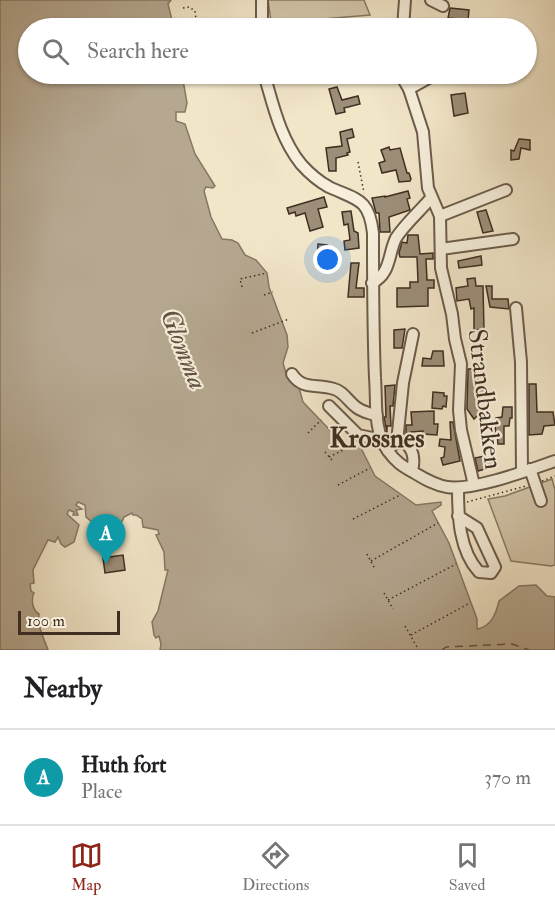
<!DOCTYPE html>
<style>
body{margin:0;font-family:"IM FELL Double Pica",serif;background:#f6f6f6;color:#202124}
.scale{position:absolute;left:18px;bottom:15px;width:102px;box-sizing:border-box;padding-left:6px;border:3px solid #3f2e21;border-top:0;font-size:16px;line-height:21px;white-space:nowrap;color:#3f2e21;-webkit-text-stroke:4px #f7efdc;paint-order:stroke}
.you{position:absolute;left:328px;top:260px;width:21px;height:21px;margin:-15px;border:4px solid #fff;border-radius:50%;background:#1a73e8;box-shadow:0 0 0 9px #1a73e833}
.badge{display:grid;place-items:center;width:39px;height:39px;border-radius:50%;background:#8f2418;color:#fff;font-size:20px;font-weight:700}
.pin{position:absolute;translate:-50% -50px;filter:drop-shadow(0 2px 3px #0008)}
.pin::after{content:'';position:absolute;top:32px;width:21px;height:18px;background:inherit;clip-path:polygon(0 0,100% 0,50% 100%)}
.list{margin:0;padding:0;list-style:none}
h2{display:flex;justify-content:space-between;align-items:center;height:78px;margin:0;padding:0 24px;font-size:26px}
h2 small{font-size:20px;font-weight:400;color:#757577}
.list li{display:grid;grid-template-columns:39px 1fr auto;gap:18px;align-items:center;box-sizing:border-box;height:96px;padding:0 24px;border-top:2px solid #e0e0e0}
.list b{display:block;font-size:22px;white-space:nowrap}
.list p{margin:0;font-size:20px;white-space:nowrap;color:#757577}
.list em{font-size:20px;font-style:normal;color:#757577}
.icon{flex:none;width:33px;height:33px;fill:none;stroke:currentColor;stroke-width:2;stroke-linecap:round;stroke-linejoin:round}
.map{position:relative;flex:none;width:555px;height:650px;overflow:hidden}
.search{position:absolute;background:#fff;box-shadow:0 2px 4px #0004;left:18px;right:18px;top:18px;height:66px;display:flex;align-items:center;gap:15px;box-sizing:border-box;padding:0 21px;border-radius:33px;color:#757577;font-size:22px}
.sheet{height:174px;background:#fff}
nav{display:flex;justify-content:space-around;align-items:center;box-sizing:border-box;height:84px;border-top:2px solid #e0e0e0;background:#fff;font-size:16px;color:#757577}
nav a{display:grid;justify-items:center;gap:3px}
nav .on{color:#8f2418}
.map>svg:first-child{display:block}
</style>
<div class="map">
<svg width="555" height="650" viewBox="0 0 555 650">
<rect width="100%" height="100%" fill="#f2e6c9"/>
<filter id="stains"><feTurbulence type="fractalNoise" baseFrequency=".00333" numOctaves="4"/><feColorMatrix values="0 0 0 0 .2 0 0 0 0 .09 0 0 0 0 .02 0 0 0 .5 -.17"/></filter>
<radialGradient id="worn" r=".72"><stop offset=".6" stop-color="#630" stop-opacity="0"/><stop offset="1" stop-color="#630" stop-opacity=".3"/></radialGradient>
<!-- green -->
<g fill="#d4c7ac" stroke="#8a7a66" stroke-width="1.5">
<path d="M268,0H364L370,15L323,19L317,28H272Z"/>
<path d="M552,479L555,490V565L551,566L511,561L488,499L505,496Z"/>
</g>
<!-- water -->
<path fill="#b5a790" stroke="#867764" stroke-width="1.5" d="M0,0H171L168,4L174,28H28V74H182L187,103L185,112H176V121L185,124L195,154L215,186L213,188L206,187L204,191L211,217L222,239L232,240L238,243L245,255L256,260L267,273L269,287L287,335L288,347L283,363L286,373L298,384L303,402L348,449L360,446L375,476L416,505L441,502V505L432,511L449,543L477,619V629C491,627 496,614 499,601L519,586L536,585L547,596L555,597V650H160L161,644L159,636L156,638L154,635L152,622L158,611L168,570H165L164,552L156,535L159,534L158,530L143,527L142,519L136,515H133L132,513L124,517C120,529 112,528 102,530L86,517L85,505L78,502L76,505L82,509L76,510L78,515H73L74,512L69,510L67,514L79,525L74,542L65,547L61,544L58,537L55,542L48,540L33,570L34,583L30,584L31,591L34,593C31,599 32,610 39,614C37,627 44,638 48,650H0Z"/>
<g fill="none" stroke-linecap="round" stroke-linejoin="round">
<!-- ferry -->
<path stroke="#625242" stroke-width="1.5" stroke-dasharray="8 6" stroke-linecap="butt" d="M442,650L446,647L512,644L529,650"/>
</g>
<!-- building -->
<g fill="#9c8e78" stroke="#3f2e21" stroke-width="1.5">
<path d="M450,8L469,10L468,20L448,18Z"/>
<path d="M337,87L342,100L358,96L360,104L344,108L345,112L336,114L329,89Z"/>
<path d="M465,93L468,113L454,116L451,95Z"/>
<path d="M352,129L354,137L347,139L350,152L347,153L348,155L336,158V171H329L326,148L342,146L340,132Z"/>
<path d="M519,139L530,140V150L521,148L519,159L511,160V150L514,151Z"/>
<path d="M389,147L390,150L400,148L407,173H409L411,179L410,181L399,182L396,170L382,173L379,163L385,161L381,150Z"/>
<path d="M408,191L410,198L407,199L410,210L389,217L390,232H380L379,213H376L372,198L385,196V197Z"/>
<path d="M324,197L327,207L318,209L323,227L310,231L305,213L296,216L295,212L289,214L287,208Z"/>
<path d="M486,210L493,231L483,233L477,212Z"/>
<path d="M351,211L354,231L358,233L359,248L345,250L344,241L350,240L348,224L344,225L342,212Z"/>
<path d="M408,235H418L420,254L433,253V259H426L427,280H434V288H428V306L397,307V288H410V282H418L417,257H400L399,253L402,242L407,243Z"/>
<path d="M318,244L327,245V250H333V260L317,258Z"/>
<path d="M481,256L482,265L459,268L458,261Z"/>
<path d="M351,263H359L356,288H364V297H348Z"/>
<path d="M475,278L476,286H483L484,330H474V308L471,309L469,299L457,301L456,288L468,286L467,279Z"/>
<path d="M486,286H492V299H508L509,309L490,307Z"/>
<path d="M405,329L402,348H394V330Z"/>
<path d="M433,351H443L444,366H422L423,358L431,359Z"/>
<path d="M468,369H478V385H482V390H486V396L478,397L480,413L474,419L467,409Z"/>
<path d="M529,384H536L537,412H553L555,425L544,426L542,434L529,435Z"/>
<path d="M395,385L393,406H390L391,426H387V433L384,417H386L385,386Z"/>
<path d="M433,392L444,393V396H447L446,407L443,406L442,409L432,408Z"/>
<path d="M503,407H512V418H510L509,426H504V444H498L497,433H495L496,418L502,417Z"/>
<path d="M434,411V424H438L437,435L422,434L423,431L411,432V438L406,434V425H412L411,412Z"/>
<path d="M450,422H453L460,461L443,465L441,458L444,457L445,447L439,446L440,439L451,440Z"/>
<path d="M484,456L486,461L494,459L496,466L478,471L475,458Z"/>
<path d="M123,555L125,570L105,573L103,558Z"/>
</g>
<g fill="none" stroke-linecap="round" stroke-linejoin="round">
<defs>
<g id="minor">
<path d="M262,0V28"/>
<path d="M431,0L443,6"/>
<path d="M403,28L405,0"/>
<path d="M264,74C273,104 280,138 301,164C309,173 318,181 329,187C357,200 369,198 373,233C373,282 373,330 375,378C377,402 373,431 388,451"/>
<path d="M400,74L409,89L423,132L428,188L440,216L441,268L452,314L455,339L461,364L459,410L461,430L474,485"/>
<path d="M409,89L436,74"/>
<path d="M440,216L506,190"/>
<path d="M441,249L513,239"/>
<path d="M372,283C391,274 388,254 396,238C405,224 420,211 431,198"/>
<path d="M516,308L521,362L522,471"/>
<path d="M292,374C303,391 318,383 334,389C343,391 348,401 356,407C362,412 370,413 377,416"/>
<path d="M329,406L358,435L382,440"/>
<path d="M397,442L403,383L413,334"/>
<path d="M530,469L541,501"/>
<path d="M412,471C415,459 414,449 403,441L392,445L388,451C395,461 402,466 413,472C423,478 434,485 447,487C473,491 529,470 555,461"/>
<path d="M458,516L477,528L495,567L491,573L479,572C459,550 458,517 458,488"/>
</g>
</defs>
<!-- minor casing -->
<use href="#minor" stroke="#6c5c4b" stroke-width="14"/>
<!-- path -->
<g stroke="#3f2e21" stroke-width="1.5" stroke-dasharray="1.5 3" stroke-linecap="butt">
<path d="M183,8L189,7L195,11L197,28"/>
<path d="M358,162L364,193"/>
<path d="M242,287L240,279L267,273"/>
<path d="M264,295L273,292"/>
<path d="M252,333L289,319"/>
<path d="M308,433L321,420"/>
<path d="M325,452L332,460"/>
<path d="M329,457L347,448"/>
<path d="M542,481L555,476"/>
<path d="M338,485L370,468"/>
<path d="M467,502L526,486"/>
<path d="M353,519L400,495"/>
<path d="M367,554L375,569"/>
<path d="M371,561L438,523"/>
<path d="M384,593L393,609"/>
<path d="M388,600L456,564"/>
<path d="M405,626L417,647"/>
<path d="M411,635L470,603"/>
</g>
<!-- minor -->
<use href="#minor" stroke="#f7efdc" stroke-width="10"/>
</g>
<g text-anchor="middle" stroke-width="4.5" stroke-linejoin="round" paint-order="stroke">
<!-- street labels -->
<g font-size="26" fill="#3f2e21" stroke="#f7efdc">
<text transform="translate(486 399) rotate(83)" y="9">Strandbakken</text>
</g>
<!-- water labels -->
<g font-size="27" font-style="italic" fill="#625242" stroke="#f7efdc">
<text transform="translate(184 349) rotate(68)" y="9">Glomma</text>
</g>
<!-- neighbourhood labels -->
<g font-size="27" font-weight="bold" fill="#3f2e21" stroke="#f7efdc">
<text x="377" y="447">Krossnes</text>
</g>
</g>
<rect width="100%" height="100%" filter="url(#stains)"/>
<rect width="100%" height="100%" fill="url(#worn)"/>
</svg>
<div class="scale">100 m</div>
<div class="you"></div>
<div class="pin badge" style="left:106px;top:564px;background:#0f9aa8">A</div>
<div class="search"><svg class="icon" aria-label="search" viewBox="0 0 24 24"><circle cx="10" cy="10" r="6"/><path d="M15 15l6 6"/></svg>Search here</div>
</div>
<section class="sheet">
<h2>Nearby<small></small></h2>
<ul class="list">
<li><span class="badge" style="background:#0f9aa8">A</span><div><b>Huth fort</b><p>Place</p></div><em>370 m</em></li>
</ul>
</section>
<nav>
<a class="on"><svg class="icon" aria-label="map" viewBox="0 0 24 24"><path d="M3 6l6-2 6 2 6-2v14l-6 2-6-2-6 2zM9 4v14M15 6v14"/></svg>Map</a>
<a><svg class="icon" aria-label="directions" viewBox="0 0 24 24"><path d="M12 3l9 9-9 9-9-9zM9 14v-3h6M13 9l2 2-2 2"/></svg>Directions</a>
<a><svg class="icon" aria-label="saved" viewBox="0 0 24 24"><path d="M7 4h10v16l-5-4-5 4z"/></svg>Saved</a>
</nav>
